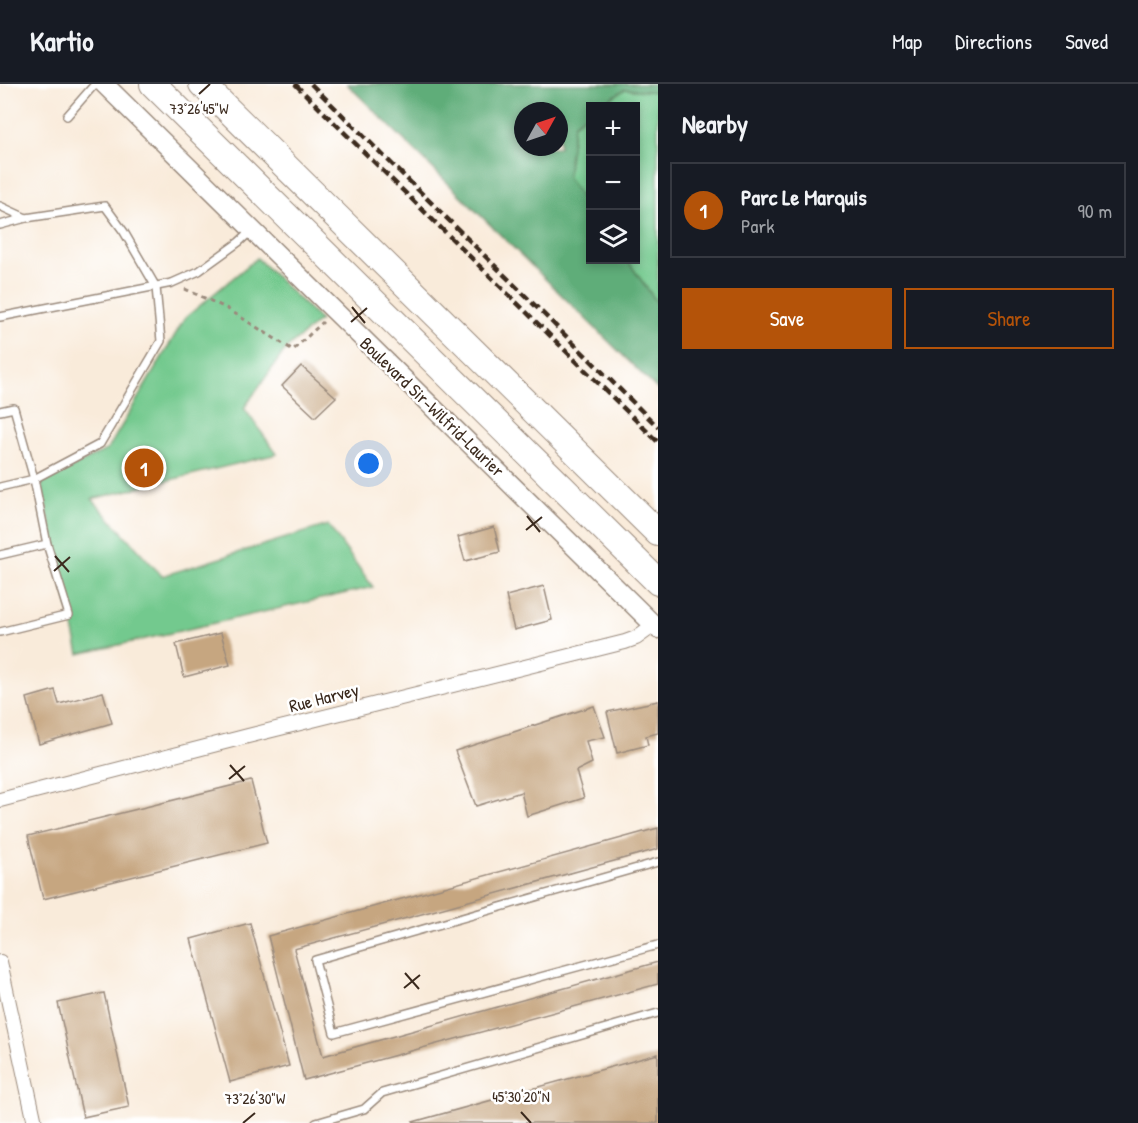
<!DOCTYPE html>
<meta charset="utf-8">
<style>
body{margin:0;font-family:"Patrick Hand",sans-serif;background:#242831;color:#f1f3f6}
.controls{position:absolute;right:18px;top:18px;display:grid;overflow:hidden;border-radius:0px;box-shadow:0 3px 9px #0003}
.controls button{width:54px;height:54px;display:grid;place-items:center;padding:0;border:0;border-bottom:2px solid #363941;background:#171b24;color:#f1f3f6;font:30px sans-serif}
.compass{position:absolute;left:514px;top:18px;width:54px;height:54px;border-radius:50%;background:#171b24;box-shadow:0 3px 9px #0003;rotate:50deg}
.you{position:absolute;left:369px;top:380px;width:21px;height:21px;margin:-15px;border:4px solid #fff;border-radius:50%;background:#1a73e8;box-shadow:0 0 0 9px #1a73e833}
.badge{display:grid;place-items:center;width:39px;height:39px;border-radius:50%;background:#b45309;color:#fff;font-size:20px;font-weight:700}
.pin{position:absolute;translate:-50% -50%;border:3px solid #fff;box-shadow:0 2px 6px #0006}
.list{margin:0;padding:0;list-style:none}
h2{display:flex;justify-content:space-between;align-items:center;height:78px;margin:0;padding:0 24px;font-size:26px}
h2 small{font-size:20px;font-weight:400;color:#9ea1a6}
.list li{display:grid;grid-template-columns:39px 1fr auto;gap:18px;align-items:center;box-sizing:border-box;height:96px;margin:0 12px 12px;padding:0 12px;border:2px solid #363941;border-radius:0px}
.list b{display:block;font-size:22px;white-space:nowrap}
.list p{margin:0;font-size:20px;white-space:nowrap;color:#9ea1a6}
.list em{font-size:20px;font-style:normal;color:#9ea1a6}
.actions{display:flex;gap:12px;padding:18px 24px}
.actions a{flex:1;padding:14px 0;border:2px solid #b45309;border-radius:0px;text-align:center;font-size:21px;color:#b45309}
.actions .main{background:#b45309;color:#fff}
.icon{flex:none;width:33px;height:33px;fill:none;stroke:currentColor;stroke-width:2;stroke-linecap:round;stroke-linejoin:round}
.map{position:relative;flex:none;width:658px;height:1039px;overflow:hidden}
header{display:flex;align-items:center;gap:36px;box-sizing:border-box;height:84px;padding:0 30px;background:#171b24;border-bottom:2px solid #363941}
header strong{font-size:28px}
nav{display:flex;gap:33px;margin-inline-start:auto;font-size:21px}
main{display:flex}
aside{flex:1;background:#171b24}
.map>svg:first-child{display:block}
</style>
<header>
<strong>Kartio</strong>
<nav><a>Map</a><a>Directions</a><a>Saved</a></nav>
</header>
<main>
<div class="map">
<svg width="658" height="1039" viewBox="0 0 658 1039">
<rect width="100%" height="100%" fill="#fff"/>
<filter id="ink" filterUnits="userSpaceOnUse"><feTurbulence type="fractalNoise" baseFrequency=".0167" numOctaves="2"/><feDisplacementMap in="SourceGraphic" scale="12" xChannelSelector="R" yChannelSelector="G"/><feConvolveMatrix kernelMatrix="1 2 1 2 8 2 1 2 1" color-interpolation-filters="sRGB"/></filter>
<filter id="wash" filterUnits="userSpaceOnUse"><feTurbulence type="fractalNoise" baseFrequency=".008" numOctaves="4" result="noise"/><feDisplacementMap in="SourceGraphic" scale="24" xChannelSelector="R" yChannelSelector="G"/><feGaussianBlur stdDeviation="1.35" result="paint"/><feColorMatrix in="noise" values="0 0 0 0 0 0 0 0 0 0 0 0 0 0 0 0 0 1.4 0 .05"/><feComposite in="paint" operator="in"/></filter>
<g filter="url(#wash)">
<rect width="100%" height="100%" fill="#f9ebda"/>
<!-- green -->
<g fill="#73c98e" stroke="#577a56" stroke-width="1.5">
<path d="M625,5L658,8V220L627,176H636V22H599Z"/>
<path d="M590,28V126L567,94L574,39Z"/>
<path d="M257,174L320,236L285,266L244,324L277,370L92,415L162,492L328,441L373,503L79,570L41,399L108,365L185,234Z"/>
</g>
<!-- forest -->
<path fill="#5ead79" stroke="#4c6c4c" stroke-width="1.5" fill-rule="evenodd" d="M347,0H658V8L625,5L599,22H590V28L574,40L567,93L590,126V176H627L658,220V306ZM523,27H559V63H523Z"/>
<g id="blocks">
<!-- building -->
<g fill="#c6a680">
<path d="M301,282L336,313L315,333L282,302Z"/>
<path d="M494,443L500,468L465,477L458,453Z"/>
<path d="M544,502L552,536L514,546L506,512Z"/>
<path d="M221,549L230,581L184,593L176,560Z"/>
<path d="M55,606L59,620L103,608L112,639L39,660L27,614Z"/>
<path d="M658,617V649L646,652L648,661L617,669L607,628Z"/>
<path d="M594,622L605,653L586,657L592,679L576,687L584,714L527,732L521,708L476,722L455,667Z"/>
<path d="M251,697L267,759L43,815L28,752Z"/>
<path d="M658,744V765L294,865L323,972L658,878V900L304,996L268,852Z"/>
<path d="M250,839L289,982L230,998L191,855Z"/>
<path d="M104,909L129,1023L83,1033L58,919Z"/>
<path d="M658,970V1039H414L413,1038Z"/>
</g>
</g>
</g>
<g filter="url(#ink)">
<use href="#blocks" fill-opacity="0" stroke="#9a8a7c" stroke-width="1.5"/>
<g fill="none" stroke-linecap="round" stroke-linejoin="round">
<defs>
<g id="service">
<path d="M67,32L95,0"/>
<path d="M0,122L26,134L105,122L124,148L156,203L161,257L100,360L34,395L0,403"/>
<path d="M0,141L26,134"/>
<path d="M0,233L172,199L199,187L239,158L252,146"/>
<path d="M0,327L14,324L34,395L47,460L69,531L0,548"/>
<path d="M0,471L47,460"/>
<path d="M658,778L315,876L334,949L658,861"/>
<path d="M316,1039L364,1025L382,1009L658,929"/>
</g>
<g id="minor">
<path d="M0,716L248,652L625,558L636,554L654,541"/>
<path d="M0,878L35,1039"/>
</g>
<path id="tertiary" d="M104,0L658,545"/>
<g id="motorway">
<path d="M153,0L658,498"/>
<path d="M202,0L658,449"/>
</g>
</defs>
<!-- service casing -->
<use href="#service" stroke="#9a8a7c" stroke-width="10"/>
<!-- minor casing -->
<use href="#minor" stroke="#9a8a7c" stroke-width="16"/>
<!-- tertiary casing -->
<use href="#tertiary" stroke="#9a8a7c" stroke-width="21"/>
<!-- motorway casing -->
<use href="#motorway" stroke="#9a8a7c" stroke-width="28"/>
<!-- path -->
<path stroke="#9a8a7c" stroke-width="3" stroke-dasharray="4.5 4.5" stroke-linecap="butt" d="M185,205L226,224L293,266L323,238"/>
<!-- service -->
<use href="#service" stroke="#fff" stroke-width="7"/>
<!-- minor -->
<use href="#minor" stroke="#fff" stroke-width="14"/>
<!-- tertiary -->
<use href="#tertiary" stroke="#fff" stroke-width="18"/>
<!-- motorway -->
<use href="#motorway" stroke="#fff" stroke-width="26"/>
<!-- rail -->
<g stroke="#3b2a1e" stroke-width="4.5" stroke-dasharray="9 4.5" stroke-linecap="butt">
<path d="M295,0L658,358"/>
<path d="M311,0L658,343"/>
</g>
</g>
</g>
<!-- ticks -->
<path fill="none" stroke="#3b2a1e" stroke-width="2" d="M199,10L210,0M352,223L365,239M351,238L367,224M527,432L540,448M526,446L542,433M55,472L69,488M54,487L70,473M230,681L244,697M229,695L245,682M405,889L419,905M404,904L420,891M521,1028L531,1039M243,1039L255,1029"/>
<g text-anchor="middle" stroke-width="5" stroke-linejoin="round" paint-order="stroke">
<!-- street labels -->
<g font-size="18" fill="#3b2a1e" stroke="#fff">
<text transform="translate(432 323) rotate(44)" y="6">Boulevard Sir-Wilfrid-Laurier</text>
<text transform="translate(324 614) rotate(-14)" y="6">Rue Harvey</text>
</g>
</g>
<g font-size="15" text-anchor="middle" fill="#3b2a1e" stroke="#fff" stroke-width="5" stroke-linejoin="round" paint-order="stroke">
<text x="199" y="30">73°26'45"W</text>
<text x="521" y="1018">45°30'20"N</text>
<text x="255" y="1020">73°26'30"W</text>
</g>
</svg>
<div class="controls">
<button>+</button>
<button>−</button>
<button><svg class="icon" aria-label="layers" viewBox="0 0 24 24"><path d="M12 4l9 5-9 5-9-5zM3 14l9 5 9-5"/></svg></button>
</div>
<svg class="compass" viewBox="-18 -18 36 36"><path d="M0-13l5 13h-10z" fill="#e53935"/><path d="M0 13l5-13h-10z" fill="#9ea1a6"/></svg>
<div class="you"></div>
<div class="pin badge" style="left:144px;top:384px">1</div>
</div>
<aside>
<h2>Nearby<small></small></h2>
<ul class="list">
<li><span class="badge">1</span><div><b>Parc Le Marquis</b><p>Park</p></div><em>90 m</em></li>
</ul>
<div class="actions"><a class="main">Save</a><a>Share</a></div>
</aside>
</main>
